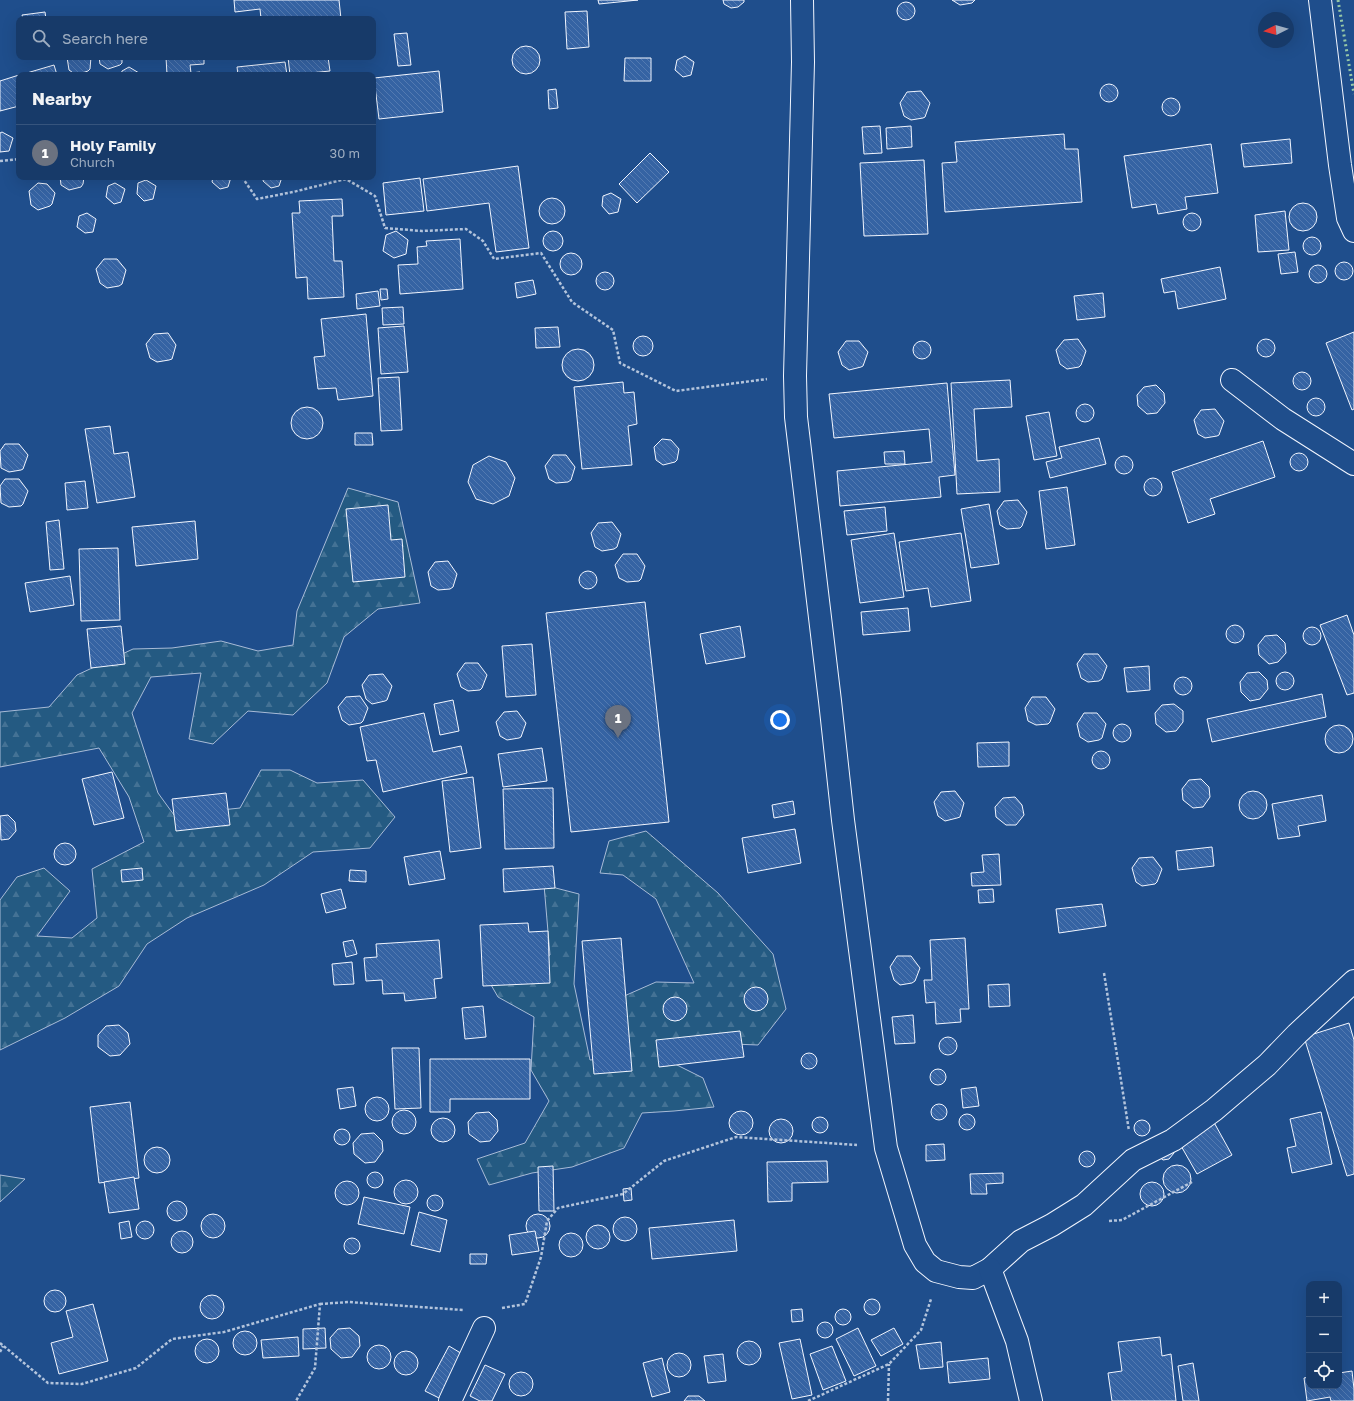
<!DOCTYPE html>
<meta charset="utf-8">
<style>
body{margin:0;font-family:"Golos Text",sans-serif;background:#20416f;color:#f1f3f6}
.controls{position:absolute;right:12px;bottom:12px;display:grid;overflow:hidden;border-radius:8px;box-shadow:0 4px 16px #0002}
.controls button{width:36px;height:36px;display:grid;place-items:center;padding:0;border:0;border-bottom:1px solid #36547d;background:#173a69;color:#f1f3f6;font:20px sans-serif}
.compass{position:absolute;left:1258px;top:12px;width:36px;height:36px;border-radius:50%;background:#173a69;box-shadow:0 4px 16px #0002;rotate:265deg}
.you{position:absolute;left:780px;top:720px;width:14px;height:14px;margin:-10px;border:3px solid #fff;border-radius:50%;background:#1a73e8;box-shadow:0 0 0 6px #1a73e833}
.badge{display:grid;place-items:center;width:26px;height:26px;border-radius:50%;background:#e69b98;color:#fff;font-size:13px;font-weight:700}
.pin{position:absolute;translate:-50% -33px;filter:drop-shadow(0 1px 2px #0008)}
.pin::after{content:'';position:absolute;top:21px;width:14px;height:12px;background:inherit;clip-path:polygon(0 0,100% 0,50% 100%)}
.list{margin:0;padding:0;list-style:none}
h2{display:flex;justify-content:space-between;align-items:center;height:52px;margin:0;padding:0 16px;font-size:17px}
h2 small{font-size:13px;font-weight:400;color:#9eadc0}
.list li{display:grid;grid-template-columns:26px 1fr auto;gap:12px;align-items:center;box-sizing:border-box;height:56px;padding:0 16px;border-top:1px solid #36547d}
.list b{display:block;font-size:15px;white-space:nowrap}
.list p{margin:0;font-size:13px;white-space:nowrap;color:#9eadc0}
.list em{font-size:13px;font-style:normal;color:#9eadc0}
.icon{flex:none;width:22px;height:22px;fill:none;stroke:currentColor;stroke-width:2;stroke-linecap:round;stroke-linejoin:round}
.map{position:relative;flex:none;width:1354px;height:1401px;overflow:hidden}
.search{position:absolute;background:#173a69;box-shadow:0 4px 16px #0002;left:16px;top:16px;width:360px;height:44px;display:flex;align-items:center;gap:10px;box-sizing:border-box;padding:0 14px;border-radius:8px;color:#9eadc0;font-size:15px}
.panel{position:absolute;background:#173a69;box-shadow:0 4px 16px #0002;left:16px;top:72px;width:360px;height:108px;border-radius:8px}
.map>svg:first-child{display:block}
</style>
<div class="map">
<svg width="1354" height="1401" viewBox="0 0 1354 1401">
<defs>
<pattern id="forest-firs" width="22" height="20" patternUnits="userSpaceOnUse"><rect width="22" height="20" fill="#245a82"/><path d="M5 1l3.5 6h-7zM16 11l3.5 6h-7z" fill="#447295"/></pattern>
<pattern id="building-back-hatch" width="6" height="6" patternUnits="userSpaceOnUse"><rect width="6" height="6" fill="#3563a3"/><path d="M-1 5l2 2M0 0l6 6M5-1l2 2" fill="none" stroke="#537ab1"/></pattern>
</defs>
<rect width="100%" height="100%" fill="#1f4e8c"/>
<!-- forest -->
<g fill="url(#forest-firs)" stroke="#a8bbd7">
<path d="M348,488L398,502L420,603L378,609L344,637L327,683L293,715L248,711L213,744L189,739L201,673L151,677L132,713L158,793L174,815L240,808L261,770H290L317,783L363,780L395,817L370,848L313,852L264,885L187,918L147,944L119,986L65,1018L0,1050V900L17,877L44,868L70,891L37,936L72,938L97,918L92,869L144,842L129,797L99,748L0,767V712L49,707L77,675L133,649L172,648L221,641L258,651L293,645L297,611Z"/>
<path d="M646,831L718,893L773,954L786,1009L758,1045L707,1043L673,1063L703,1078L714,1107L674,1111L642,1113L624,1148L572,1167L532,1173L489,1185L477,1159L525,1143L549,1101L531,1070L534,1017L498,997L483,971L522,967L550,955L544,885L579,894L574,984L590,1060L623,1057L622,997L656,982L694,983L656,899L623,875L600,873L609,841Z"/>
<path d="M0,1175L25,1179L0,1202Z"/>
</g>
<!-- building -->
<g fill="url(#building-back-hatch)" stroke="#f2f6ff">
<path d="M234,0H339L341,19H261L260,9L235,12Z"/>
<path d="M598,0H638L599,4Z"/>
<path d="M723,0H744V2L738,7L731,8L724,4Z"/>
<path d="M952,0H975L972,3L960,5Z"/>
<circle cx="906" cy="11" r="9"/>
<path d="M587,11L589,47L567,49L565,12Z"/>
<path d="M45,12L46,19H23L22,15Z"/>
<path d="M407,33L411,65L398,66L394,34Z"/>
<circle cx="526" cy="60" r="14"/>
<path d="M685,56L694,62L691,75L683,77L675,70L677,60Z"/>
<path d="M67,57H91L90,69L88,71L76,75L69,70Z"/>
<path d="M99,57H122V63L120,65L108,69L100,64Z"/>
<path d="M166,57H204V64L190,65L191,73L200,72V75H167Z"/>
<path d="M288,57H328L330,71L290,75Z"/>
<path d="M625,58H651V81H624Z"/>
<path d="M285,62L287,75H238L237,67Z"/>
<path d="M54,65L57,75H20Z"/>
<path d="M129,67L139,73L138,75H121L122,71Z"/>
<path d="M439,71L443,112L379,119L374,78Z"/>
<path d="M19,75V106L0,111V81Z"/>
<circle cx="1109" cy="93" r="9"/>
<path d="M556,89L558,108L549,109L548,90Z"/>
<path d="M921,91L930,103L925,117L923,118L911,120L904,116L900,103L907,92Z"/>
<circle cx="1171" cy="107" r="9"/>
<path d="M880,126L882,153L864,154L862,127Z"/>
<path d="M911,126L912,147L887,149L886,128Z"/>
<path d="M2,132L13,138L9,151L0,152V133Z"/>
<path d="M1064,134L1065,149H1078L1082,202L945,212L942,163L957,162L955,142Z"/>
<path d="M1290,139L1292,163L1244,167L1241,144Z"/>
<path d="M1211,144L1218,193L1185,197L1187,209L1158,214L1156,204L1132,208L1124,156Z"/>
<path d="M650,153L669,172L637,203L619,184Z"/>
<path d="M924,160L928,234L864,236L860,163Z"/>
<path d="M518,166L529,248L496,252L489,203L427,211L423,179Z"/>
<path d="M60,177H84L83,184L81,187L69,190L61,185Z"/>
<path d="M213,177H231L228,187L220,189L212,182Z"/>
<path d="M264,177H282L279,186L271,188L263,181Z"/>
<path d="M420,178L424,211L386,215L383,183Z"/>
<path d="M146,180L156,186L153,199L144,201L137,194L138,183Z"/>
<path d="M38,183L47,184L55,193L52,204L50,206L38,210L31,205L29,191Z"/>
<path d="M115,183L125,189L121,202L114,204L106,197L108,186Z"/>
<path d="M611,193L621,199L618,212L609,214L602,206L603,196Z"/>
<circle cx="552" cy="211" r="13"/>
<path d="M342,199L343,216H332L334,261H342L344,297L308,299L307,277L296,278L292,213H300L299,201Z"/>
<circle cx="1303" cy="217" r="14"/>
<path d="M1285,211L1289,250L1258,252L1255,215Z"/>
<circle cx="1192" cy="222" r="9"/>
<path d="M87,213L96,219L93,232L85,233L77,227L79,216Z"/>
<circle cx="553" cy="241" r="10"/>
<path d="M396,231L408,240L406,254L394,258L383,251L386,235Z"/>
<circle cx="1312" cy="246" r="9"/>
<path d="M460,239L463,289L400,294L398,265L418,264L417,247L427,246L426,241Z"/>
<path d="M1295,252L1298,272L1281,274L1278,254Z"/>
<circle cx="571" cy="264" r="11"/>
<path d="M104,259H117L126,270L122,284L119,286L107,288L100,283L96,269Z"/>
<circle cx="1344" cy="271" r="9"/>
<circle cx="1318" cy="274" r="9"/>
<path d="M1220,267L1226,299L1178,309L1175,291L1164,293L1161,279Z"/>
<circle cx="605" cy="281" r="9"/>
<path d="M533,280L536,294L517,298L515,283Z"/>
<path d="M380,289H387L388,299L381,300Z"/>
<path d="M378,291L380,306L357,309L356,294Z"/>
<path d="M1103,293L1105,317L1077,320L1074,296Z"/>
<path d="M403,307L404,324L383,325L382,308Z"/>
<path d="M366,314L373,396L338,400L336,388L318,389L314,357L325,356L321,319Z"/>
<path d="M404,326L408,372L381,374L378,328Z"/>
<path d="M558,327L560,347L536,348L535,328Z"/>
<path d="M1354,332V409L1352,410L1326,343Z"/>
<path d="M168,333L176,345L172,359L169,360L157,362L150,358L146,344L154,334Z"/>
<circle cx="643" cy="346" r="10"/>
<circle cx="1266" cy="348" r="9"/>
<path d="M1078,339L1086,351L1081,365L1079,367L1067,369L1060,364L1056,350L1064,340Z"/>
<circle cx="922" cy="350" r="9"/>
<path d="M846,341H859L868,352L863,366L861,367L849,370L842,365L838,352Z"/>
<circle cx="578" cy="365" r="16"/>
<circle cx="1302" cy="381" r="9"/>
<path d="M399,377L402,430L381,431L378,378Z"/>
<path d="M1010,380L1012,407L974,409L977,461L999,459L1000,492L957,494L951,383Z"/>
<path d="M623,382L624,393L634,392L637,424L628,426L632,465L582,469L574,387Z"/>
<path d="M947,383L955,475L939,477L941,497L840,506L837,471L932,462L929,429L834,438L829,394Z"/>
<path d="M1156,385L1164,393L1165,403L1157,413L1147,414L1138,406L1137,395L1144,387Z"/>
<circle cx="1316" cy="407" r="9"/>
<circle cx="1085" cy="413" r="9"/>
<circle cx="307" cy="423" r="16"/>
<path d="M1215,409L1224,421L1219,435L1217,436L1205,438L1198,434L1194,420L1201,410Z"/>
<path d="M1049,412L1057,456L1034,460L1026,416Z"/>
<path d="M110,426L114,454L128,452L135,497L97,503L85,429Z"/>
<path d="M355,433H372L373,445H355Z"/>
<path d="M1099,438L1106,464L1050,478L1046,462L1062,458L1059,447Z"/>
<path d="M662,439L671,440L679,449L677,460L675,462L663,465L656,460L654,447Z"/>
<path d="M1263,441L1275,477L1210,499L1215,514L1188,523L1172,472Z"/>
<path d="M5,444H19L28,455L23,469L21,470L9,472L1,468L0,451Z"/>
<path d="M904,451L905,464H885L884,452Z"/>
<circle cx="1299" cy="462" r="9"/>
<path d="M553,455H566L575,467L571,480L568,482L556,483L549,479L545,466Z"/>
<circle cx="1124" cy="465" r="9"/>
<path d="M489,456L506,462L515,478L509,496L493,504L476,499L468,482L473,465Z"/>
<circle cx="1153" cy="487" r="9"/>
<path d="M5,479H19L28,491L23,504L21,506L9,507L1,503L0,486Z"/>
<path d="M85,481L88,508L67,510L65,483Z"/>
<path d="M1067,487L1075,545L1046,549L1039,491Z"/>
<path d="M1018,500L1027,512L1022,526L1020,528L1007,529L1000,525L997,511L1004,501Z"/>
<path d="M989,504L999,564L971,568L961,509Z"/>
<path d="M388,505L391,540L402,539L405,577L353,582L346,509Z"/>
<path d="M885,507L887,531L847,535L844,511Z"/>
<path d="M59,520L64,569L50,570L46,522Z"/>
<path d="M195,521L198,559L136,566L132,527Z"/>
<path d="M612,522L621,534L617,547L614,549L602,551L595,547L591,533L598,523Z"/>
<path d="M894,533L904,597L860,603L851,540Z"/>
<path d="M961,533L971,601L931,607L928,588L906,591L899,542Z"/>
<path d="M118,548L120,620L81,621L79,549Z"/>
<path d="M623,554H637L645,566L641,579L639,581L627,582L619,578L615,565Z"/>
<path d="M448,561L457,574L453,587L450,589L438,590L431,586L428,572L435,562Z"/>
<circle cx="588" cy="580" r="9"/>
<path d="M70,576L74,605L30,612L25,583Z"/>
<path d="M645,602L669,822L571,832L546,613Z"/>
<path d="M908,608L910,631L863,635L861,612Z"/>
<path d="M1347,615L1354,635V693L1347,695L1320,625Z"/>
<circle cx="1235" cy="634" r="9"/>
<path d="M121,626L125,664L91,668L87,629Z"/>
<path d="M740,626L745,657L706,664L700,634Z"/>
<circle cx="1312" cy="636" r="9"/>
<path d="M1277,635L1285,643L1286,653L1278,662L1269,664L1259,655L1258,645L1265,636Z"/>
<path d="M532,644L536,695L506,697L502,646Z"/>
<path d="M1084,654H1098L1107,666L1102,679L1099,681L1088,682L1081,678L1077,664Z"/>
<path d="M465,663H478L487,675L482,688L480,690L468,691L461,687L457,674Z"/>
<path d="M1149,666L1150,690L1127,692L1124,668Z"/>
<circle cx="1285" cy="681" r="9"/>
<path d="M1259,672L1267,680L1268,689L1260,699L1250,701L1241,692L1240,682L1247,673Z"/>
<path d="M383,674L392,686L387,700L385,701L372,704L366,699L362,685L369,675Z"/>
<circle cx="1183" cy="686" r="9"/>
<path d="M1322,694L1326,717L1212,742L1207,719Z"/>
<path d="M360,696L368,708L363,721L361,723L349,725L342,720L338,707L346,697Z"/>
<path d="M1032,697H1046L1055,709L1050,722L1048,724L1036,725L1028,721L1025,708Z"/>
<path d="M453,700L459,731L440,735L434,704Z"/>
<path d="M1174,704L1183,711V722L1176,731L1166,732L1156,724L1155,713L1162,705Z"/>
<path d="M517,711L526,723L521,737L519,738L507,740L500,736L496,722L504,712Z"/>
<path d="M424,713L433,752L461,746L467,773L383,792L376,760L367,761L360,727Z"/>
<path d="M1084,713H1097L1106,724L1102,738L1099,740L1088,742L1080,737L1077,724Z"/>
<circle cx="1122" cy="733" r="9"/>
<circle cx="1339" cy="739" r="14"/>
<path d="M1009,742V766L978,767L977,743Z"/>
<path d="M542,748L547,781L503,787L498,754Z"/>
<circle cx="1101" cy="760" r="9"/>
<path d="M112,772L124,818L94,825L82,779Z"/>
<path d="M473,777L481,848L450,852L442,781Z"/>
<path d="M1201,779L1209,787L1210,797L1203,807L1193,808L1183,800L1182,789L1189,780Z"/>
<path d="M553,788L554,848L505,849L503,789Z"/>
<path d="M955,791L964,803L960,817L957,818L945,821L938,816L934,802L941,792Z"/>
<circle cx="1253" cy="805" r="14"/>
<path d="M226,793L230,825L176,831L172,799Z"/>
<path d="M1322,795L1326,821L1298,826L1300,836L1278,839L1272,804Z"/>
<path d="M1015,797L1022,805L1024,815L1016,825H1006L996,817L995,807L1003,798Z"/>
<path d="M793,801L795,814L774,818L772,805Z"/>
<path d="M8,815L15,822L16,831L9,839L1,840L0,816Z"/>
<path d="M795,829L801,863L748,873L742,838Z"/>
<circle cx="65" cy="854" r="11"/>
<path d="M1212,847L1214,866L1178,870L1176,851Z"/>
<path d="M440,851L445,879L409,885L404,857Z"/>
<path d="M999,854L1001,885L972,886L971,873L984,872L982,855Z"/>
<path d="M1153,857L1162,869L1157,882L1155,884L1142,886L1136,882L1132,868L1139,858Z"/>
<path d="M553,866L555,888L504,892L503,869Z"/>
<path d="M142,868L143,880L122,882L121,870Z"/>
<path d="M350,870L366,871V882L349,881Z"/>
<path d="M341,889L346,908L326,913L321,894Z"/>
<path d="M993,889L994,902L979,903L978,890Z"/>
<path d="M1102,904L1106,926L1059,933L1056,909Z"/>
<path d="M528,923L529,932L548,931L550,983L483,986L480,925Z"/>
<path d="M621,938L632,1071L594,1074L582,941Z"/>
<path d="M965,938L969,1009H960L961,1022L936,1024L935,1002L926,1003L924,980H932L930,940Z"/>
<path d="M353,940L357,954L346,957L343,942Z"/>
<path d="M439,940L442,978L434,979L436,998L405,1001L404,993L383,994L382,980L366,981L364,958L377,957L376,944Z"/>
<path d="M897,956H911L920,968L915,981L912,983L900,985L894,980L890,967Z"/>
<path d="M352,962L354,984L334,985L332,964Z"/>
<path d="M1009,984L1010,1006L989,1007L988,985Z"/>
<circle cx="756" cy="999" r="12"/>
<circle cx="675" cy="1009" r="12"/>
<path d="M483,1006L486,1037L465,1039L462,1008Z"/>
<path d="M913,1015L915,1043L895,1044L892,1017Z"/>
<path d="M1349,1023L1354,1040V1174L1347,1176L1304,1037Z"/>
<path d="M119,1025L128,1033L130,1044L120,1055L110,1056L98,1047V1035L106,1026Z"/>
<path d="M740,1031L744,1057L659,1067L656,1040Z"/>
<circle cx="948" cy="1046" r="9"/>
<path d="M392,1048H419L421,1108L395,1109Z"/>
<circle cx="809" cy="1061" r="8"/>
<path d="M430,1059H530V1099H450V1112H430Z"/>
<circle cx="938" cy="1077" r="8"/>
<path d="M353,1087L356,1106L340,1109L337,1089Z"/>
<path d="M976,1087L979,1106L963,1108L961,1089Z"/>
<circle cx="377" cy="1109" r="12"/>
<path d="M130,1102L139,1178L99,1183L90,1107Z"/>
<circle cx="939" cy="1112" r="8"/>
<circle cx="404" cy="1122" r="12"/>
<circle cx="741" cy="1123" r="12"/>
<path d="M489,1112L497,1120L498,1131L490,1141L480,1142L469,1134L468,1122L476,1113Z"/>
<path d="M1321,1112L1332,1164L1292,1173L1287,1148L1296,1146L1290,1119Z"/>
<circle cx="967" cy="1122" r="8"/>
<circle cx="820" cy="1125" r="8"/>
<path d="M1211,1117L1232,1155L1197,1174L1176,1137Z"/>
<circle cx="443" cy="1130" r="12"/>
<circle cx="781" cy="1131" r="12"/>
<circle cx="1142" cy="1128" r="8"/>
<circle cx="342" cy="1137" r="8"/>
<path d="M374,1133L382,1141L383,1151L375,1162L365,1163L354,1154L353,1143L361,1134Z"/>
<path d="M944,1144L945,1160L926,1161V1145Z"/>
<circle cx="157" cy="1160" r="13"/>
<path d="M1173,1148L1174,1153L1169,1159L1163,1160L1157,1155Z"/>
<circle cx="1087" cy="1159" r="8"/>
<path d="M827,1161L828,1182L792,1183V1201L768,1202L767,1162Z"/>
<circle cx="1177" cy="1179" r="14"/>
<path d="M553,1166L554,1211H539L538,1167Z"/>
<circle cx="375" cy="1180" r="8"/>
<path d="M1003,1173V1183L986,1184L987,1194H971L970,1174Z"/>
<path d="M134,1177L139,1209L109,1213L104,1182Z"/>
<circle cx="406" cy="1192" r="12"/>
<circle cx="347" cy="1193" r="12"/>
<circle cx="1152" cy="1194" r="12"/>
<path d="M631,1188L632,1200L624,1201L623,1189Z"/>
<circle cx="435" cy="1203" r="8"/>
<path d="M364,1197L410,1207L404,1234L358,1224Z"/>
<circle cx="177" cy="1211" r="10"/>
<path d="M419,1212L447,1220L440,1252L411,1245Z"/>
<circle cx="213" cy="1226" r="12"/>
<circle cx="538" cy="1226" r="12"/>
<circle cx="625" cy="1229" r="12"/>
<path d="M734,1220L737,1251L652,1259L649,1228Z"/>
<circle cx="145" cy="1230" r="9"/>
<path d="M129,1221L132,1237L121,1239L119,1223Z"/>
<circle cx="598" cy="1237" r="12"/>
<circle cx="182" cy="1242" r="11"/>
<path d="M535,1231L539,1251L512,1255L509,1235Z"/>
<circle cx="571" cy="1245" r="12"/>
<circle cx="352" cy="1246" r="8"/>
<path d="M470,1254H487L486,1264H470Z"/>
<circle cx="55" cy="1301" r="11"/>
<circle cx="212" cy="1307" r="12"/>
<circle cx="872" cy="1307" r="8"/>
<path d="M93,1304L108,1361L59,1374L51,1343L73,1337L66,1311Z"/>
<circle cx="843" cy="1317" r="8"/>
<path d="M802,1309L803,1321L792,1322L791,1310Z"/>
<circle cx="825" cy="1330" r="8"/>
<path d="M325,1328L326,1348L303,1349V1329Z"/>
<path d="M350,1328L359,1336L360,1346L352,1357L341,1358L331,1349L330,1338L338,1329Z"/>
<path d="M858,1328L876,1366L854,1376L836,1339Z"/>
<path d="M894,1328L903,1344L881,1356L871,1340Z"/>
<circle cx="245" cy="1343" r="12"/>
<path d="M298,1337L299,1356L263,1358L261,1340Z"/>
<path d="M1160,1337L1162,1356L1171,1354L1176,1401H1112L1108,1373L1122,1371L1118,1342Z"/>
<circle cx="207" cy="1351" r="12"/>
<path d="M800,1339L812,1395L792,1399L779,1343Z"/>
<circle cx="749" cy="1353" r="12"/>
<path d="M941,1342L943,1367L920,1369L916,1345Z"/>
<circle cx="379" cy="1357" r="12"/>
<path d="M449,1346L464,1355L441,1399L425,1391Z"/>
<path d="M832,1346L846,1381L823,1390L810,1354Z"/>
<circle cx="406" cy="1363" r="12"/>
<circle cx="679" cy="1365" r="12"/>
<path d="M723,1354L726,1381L708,1383L704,1356Z"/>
<path d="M662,1358L670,1392L652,1397L643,1363Z"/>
<path d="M988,1358L990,1379L949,1383L947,1362Z"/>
<path d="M1193,1363L1199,1401H1183L1178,1366Z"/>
<path d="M485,1365L505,1374L492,1401H480L470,1396Z"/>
<path d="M1352,1371L1354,1389V1401H1331L1330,1397L1307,1401L1304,1378L1309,1377V1386H1339V1373Z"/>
<circle cx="521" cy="1384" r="12"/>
<path d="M688,1396H699L705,1401H684Z"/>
</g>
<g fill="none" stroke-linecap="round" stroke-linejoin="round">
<defs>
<g id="minor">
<path d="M802,0L803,62L795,376L796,417L830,701L843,820L886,1148L915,1245L925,1262L936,1271L959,1277L973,1278L990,1269L1021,1241L1052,1225L1084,1205L1133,1160L1173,1140L1214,1110L1267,1065L1297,1034L1354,981"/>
<path d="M1320,0L1340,165L1348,218L1354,231"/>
<path d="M1232,380L1283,419L1354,464"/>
<path d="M990,1269L1017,1341L1031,1401"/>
<path d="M450,1401L484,1328"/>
</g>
</defs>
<!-- minor casing -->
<use href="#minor" stroke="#f2f6ff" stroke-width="24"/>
<!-- path -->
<g stroke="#b3c4dc" stroke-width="2.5" stroke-dasharray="3 2" stroke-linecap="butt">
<path d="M0,161L19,159"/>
<path d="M242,177L257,199L293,192L346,179L375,196L385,228L422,231L466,229L483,241L494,259L541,253L572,302L613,330L620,363L676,391L767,379"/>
<path d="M1104,973L1129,1131"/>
<path d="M1109,1221L1122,1220L1192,1182"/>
<path d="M320,1304L349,1302L463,1310"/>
<path d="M502,1308L525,1304L541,1257L547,1221L558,1208L623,1194L664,1161L736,1137L857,1145"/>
<path d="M0,1343L48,1383L82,1384L136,1368L172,1339L224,1332L320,1304L315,1368L296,1401"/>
<path d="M0,1352L3,1346"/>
<path d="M808,1401L889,1364L921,1330L931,1299"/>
<path d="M888,1401L889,1364"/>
</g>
<!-- minor -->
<use href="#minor" stroke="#1f4e8c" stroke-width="22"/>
<!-- hedge -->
<path stroke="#97c8a6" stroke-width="3" stroke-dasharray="2 3" stroke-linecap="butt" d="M1338,0L1354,94"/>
</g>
</svg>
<div class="controls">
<button>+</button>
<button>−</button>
<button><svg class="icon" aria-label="locate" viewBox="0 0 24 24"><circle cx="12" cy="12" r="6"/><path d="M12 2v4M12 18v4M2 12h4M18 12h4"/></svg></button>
</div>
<svg class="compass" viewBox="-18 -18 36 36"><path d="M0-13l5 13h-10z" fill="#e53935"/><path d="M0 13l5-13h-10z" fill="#9eadc0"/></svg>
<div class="you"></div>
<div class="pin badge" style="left:618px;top:738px;background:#6b7280">1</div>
<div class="search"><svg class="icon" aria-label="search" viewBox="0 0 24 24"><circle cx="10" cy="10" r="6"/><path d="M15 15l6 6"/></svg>Search here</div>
<section class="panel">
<h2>Nearby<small></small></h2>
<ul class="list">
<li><span class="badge" style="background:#6b7280">1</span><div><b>Holy Family</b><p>Church</p></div><em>30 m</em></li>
</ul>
</section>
</div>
